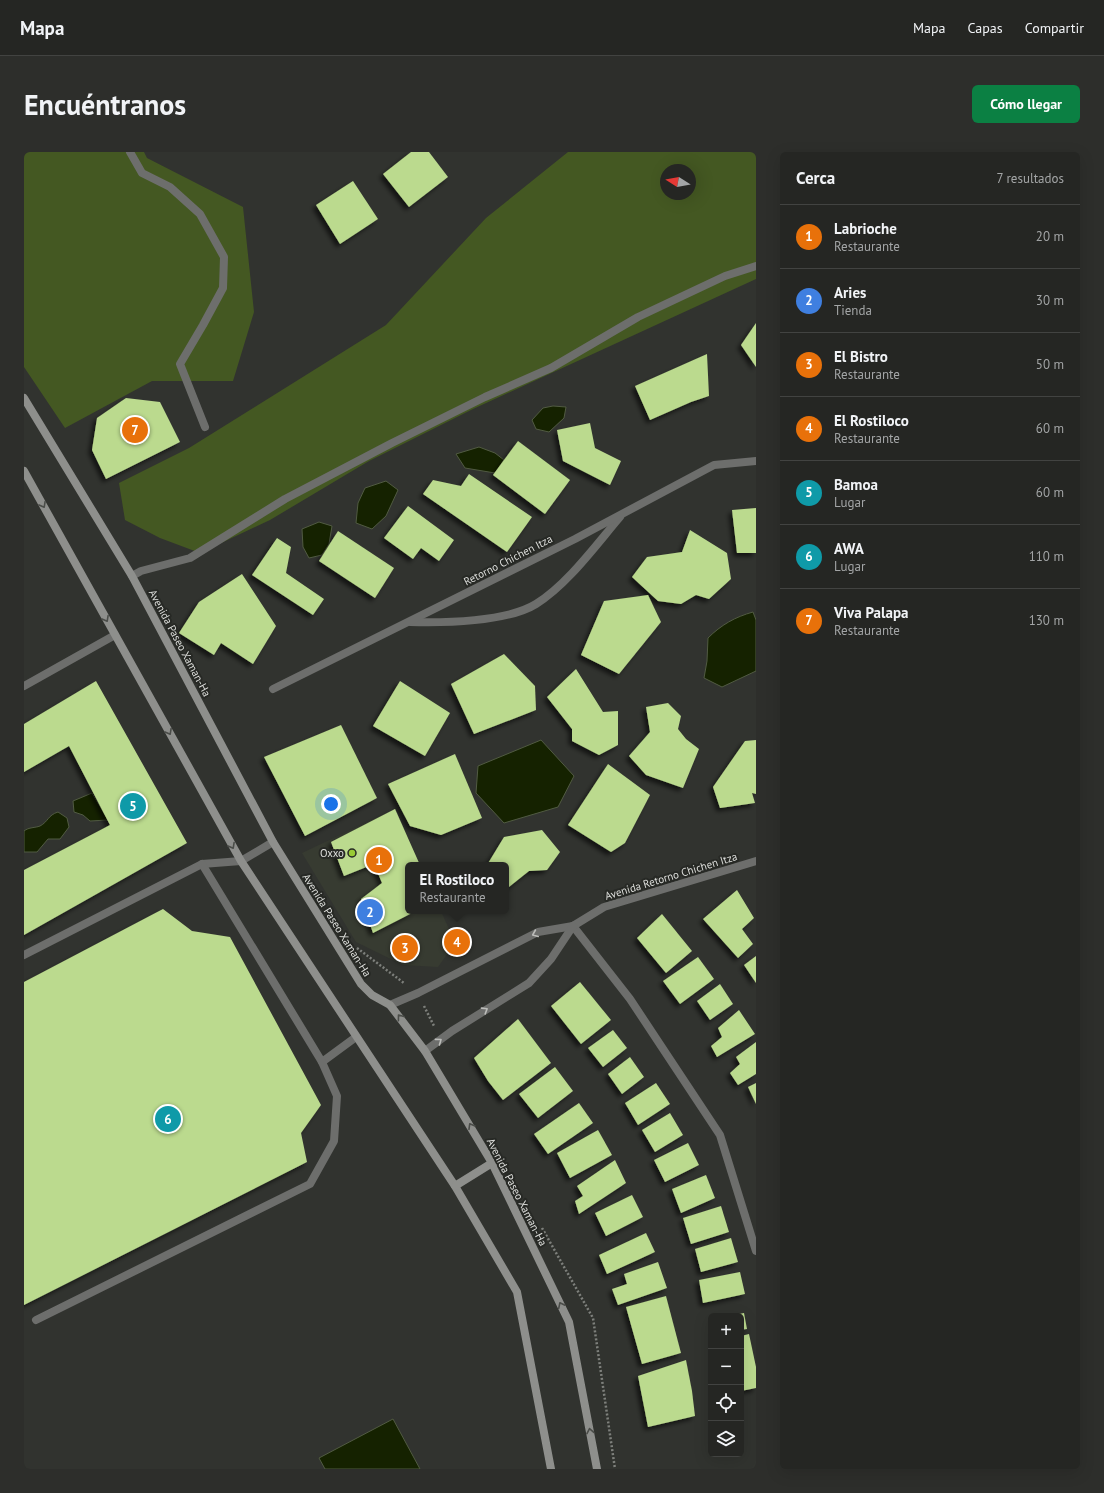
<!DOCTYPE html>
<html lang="es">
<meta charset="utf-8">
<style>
body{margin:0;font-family:"PT Sans",sans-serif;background:#2d2e2b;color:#f1f3f6}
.controls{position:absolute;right:12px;bottom:12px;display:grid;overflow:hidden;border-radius:6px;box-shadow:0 4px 16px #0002}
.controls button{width:36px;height:36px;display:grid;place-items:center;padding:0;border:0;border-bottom:1px solid #424341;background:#252623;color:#f1f3f6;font:20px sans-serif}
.compass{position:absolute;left:636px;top:12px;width:36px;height:36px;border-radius:50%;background:#252623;box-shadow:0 4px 16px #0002;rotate:281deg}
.you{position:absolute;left:307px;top:652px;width:14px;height:14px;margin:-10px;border:3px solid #fff;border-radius:50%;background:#1a73e8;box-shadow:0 0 0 6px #1a73e833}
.badge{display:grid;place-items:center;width:26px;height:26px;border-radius:50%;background:#0b8043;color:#fff;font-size:13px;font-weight:700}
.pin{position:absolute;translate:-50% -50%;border:2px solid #fff;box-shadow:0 1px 4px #0006}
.popup{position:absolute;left:381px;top:710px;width:104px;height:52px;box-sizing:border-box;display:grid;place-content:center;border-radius:6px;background:#252623;filter:drop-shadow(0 1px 3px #0005);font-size:13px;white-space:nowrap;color:#a3a5a6}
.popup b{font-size:15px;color:#f1f3f6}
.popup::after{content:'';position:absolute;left:50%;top:100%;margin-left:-8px;border:8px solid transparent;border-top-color:#252623}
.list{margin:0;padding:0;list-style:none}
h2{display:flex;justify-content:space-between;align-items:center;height:52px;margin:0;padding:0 16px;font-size:17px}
h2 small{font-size:13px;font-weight:400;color:#a3a5a6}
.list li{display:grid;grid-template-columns:26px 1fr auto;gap:12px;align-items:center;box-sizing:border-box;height:64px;padding:0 16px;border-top:1px solid #424341}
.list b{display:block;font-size:15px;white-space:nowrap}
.list p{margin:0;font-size:13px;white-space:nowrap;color:#a3a5a6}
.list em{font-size:13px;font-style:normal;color:#a3a5a6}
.icon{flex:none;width:22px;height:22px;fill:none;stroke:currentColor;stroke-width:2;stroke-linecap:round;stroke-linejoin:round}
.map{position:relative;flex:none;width:732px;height:1317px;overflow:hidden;border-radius:6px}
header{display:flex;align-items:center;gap:24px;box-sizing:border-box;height:56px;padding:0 20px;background:#252623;border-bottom:1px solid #424341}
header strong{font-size:19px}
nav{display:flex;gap:22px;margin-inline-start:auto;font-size:14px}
.intro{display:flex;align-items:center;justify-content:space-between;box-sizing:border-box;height:96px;padding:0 24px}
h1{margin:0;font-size:28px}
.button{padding:10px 18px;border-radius:6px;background:#0b8043;color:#fff;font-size:14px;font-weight:700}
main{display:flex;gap:24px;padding:0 24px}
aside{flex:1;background:#252623;border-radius:6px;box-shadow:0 4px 16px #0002}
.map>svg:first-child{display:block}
</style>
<header>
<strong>Mapa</strong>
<nav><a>Mapa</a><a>Capas</a><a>Compartir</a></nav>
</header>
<div class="intro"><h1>Encuéntranos</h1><a class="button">Cómo llegar</a></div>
<main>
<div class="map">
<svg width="732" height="1317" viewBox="0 0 732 1317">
<defs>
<filter id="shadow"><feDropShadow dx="-3.5" dy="3.5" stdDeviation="2" flood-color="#0009"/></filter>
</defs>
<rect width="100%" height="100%" fill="#31332f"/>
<!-- built -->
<path fill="#373b31" d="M371,657L396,713H384V759H417L431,791L414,815L379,813L332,790L278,701Z"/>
<!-- green -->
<g fill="#445822" fill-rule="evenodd">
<path d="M0,0H120L123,6L219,55L230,160L209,229H128L41,276L0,215Z"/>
<path d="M544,0H732V127L449,257L345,309L246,368L176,401L136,386L101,368L95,331L165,296L362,173L462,66ZM642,18H666V42H642Z"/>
</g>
<!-- water -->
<g fill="#152200" stroke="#515b42">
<path d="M529,254L542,255L540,266L525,280L512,277L508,268L519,256Z"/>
<path d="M455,295L471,301L480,308L471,321L441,316L432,302Z"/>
<path d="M362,329L374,338L362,364L348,377L332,371L334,351L341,336Z"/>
<path d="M295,370L308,374L305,392L298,403L285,406L279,395L278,377Z"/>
<path d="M729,460L732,468V519L698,535L680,526L683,509L684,486C697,473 711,465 729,460Z"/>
<path d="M517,588L550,624L534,655L480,671L452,641L454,614Z"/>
<path d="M68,641L84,668L66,669L59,663L50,660L49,649Z"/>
<path d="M34,660L43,666L45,675L36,687H24L13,700H0V679C5,675 11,676 16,674C24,670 24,663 34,660Z"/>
<path d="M369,1267L396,1317H301L295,1306Z"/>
</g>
<!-- building -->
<g fill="#bbda8e" filter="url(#shadow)">
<path d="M387,0H405L424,25L385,55L359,22Z"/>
<path d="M329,29L354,67L316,92L292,53Z"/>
<path d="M732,171V215L717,193Z"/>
<path d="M683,202L685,244L667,250L626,268L611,234Z"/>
<path d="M102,246L136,250L156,290L82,327L68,298L73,266Z"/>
<path d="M566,271L571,296L597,309L586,333L539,309L533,278Z"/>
<path d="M494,289L546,328L521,362L469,323Z"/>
<path d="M445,322L508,365L483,400L399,342L409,328L437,334Z"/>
<path d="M384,354L430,388L415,409L397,396L389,407L360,386Z"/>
<path d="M732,356V401H713L708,358Z"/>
<path d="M666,378L703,401L707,427L685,447L672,443L657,452L634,449L608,425L623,405L658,400Z"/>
<path d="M314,379L370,416L351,446L295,409Z"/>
<path d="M253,386L267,395L262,421L300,447L289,463L228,423Z"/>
<path d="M218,422L252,474L229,512L197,491L190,503L155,481L175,450Z"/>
<path d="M624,443L637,470L595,522L557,503L580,449Z"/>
<path d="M480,502L511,534L512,558L450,582L427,532Z"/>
<path d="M552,517L579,560L594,559V593L575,603L548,589V577L523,545Z"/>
<path d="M72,529L163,691L0,783V718L86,673L45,594L0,620V572Z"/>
<path d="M376,529L426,561L401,604L349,574Z"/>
<path d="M644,551L657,564L654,577L662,587L675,597L659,636L622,623L605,604L626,580L622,555Z"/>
<path d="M317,573L353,646L281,684L240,605Z"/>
<path d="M732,588V642L728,641L731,651L696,656L689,635L721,589Z"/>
<path d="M431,602L458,666L417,683L386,674L364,632Z"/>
<path d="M584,612L626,643L601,691L587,700L544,673Z"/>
<path d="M371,657L396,713H384V759H392L349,781L337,747L358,731L350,712L320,724L307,690Z"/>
<path d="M518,678L536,700L523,718L505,719L485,735L482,733V713H463L480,685Z"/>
<path d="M713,738L730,766L718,777L729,792L714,806L679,767Z"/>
<path d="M139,757L168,779L206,785L297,953L277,981L283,1010L0,1153V830Z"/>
<path d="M638,762L668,799L642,821L613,786Z"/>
<path d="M732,804V831L720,813Z"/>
<path d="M674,805L690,827L656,852L639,829Z"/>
<path d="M556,830L587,868L557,892L527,854Z"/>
<path d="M696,832L709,852L686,868L673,849Z"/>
<path d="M715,858L731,882L693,905L687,894L698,885L694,876Z"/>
<path d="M494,867L527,911L479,948L464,929L450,906Z"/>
<path d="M589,878L603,896L579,915L564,896Z"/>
<path d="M732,890V922L714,933L706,921L716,912L712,905Z"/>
<path d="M606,905L620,925L598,942L584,922Z"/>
<path d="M531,915L549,939L514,966L495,942Z"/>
<path d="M632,931L646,952L614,973L601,951Z"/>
<path d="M732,931V952L724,935Z"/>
<path d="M555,951L569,971L524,1002L510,982Z"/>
<path d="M646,961L659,983L631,1000L618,978Z"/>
<path d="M574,978L588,1003L546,1026L533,1001Z"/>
<path d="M664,991L675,1013L641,1030L630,1008Z"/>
<path d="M591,1008L602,1031L555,1062L551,1049L559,1044L553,1034Z"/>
<path d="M682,1023L691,1046L657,1061L648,1037Z"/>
<path d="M608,1043L619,1065L582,1084L571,1061Z"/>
<path d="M697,1054L705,1080L667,1092L659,1066Z"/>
<path d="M622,1081L631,1100L583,1122L575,1103Z"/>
<path d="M707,1086L714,1110L677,1120L671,1097Z"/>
<path d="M634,1110L643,1136L594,1153L588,1137L603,1132L600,1122Z"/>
<path d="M716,1120L721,1142L679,1151L675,1128Z"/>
<path d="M642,1144L657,1201L618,1212L602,1155Z"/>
<path d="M720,1161L723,1177L717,1178V1164L710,1163Z"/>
<path d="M725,1182L732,1215V1236L717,1239V1184Z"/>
<path d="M662,1208L668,1239L671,1264L624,1275L614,1224Z"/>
</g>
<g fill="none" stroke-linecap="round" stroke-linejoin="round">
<!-- path -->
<g stroke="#7e807c" stroke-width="2.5" stroke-dasharray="2 2" stroke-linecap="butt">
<path d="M333,796L380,831"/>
<path d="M400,854L410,874"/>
<path d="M518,1076L569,1166L591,1317"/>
</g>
<!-- service -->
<g stroke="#6d6e6c" stroke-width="8">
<path d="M106,0L118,21L146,35L176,62L200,105L199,136L179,173L156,212L181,275"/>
<path d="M108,424L117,419L166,406L261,347L368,291L461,245L527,216L614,165L701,124L732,114"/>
<path d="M0,803L178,712L217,709L249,690"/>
<path d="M298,910L332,885"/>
<path d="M12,1168L286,1032L310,989L313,944L298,910L178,712"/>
</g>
<!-- minor -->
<g stroke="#6d6e6c" stroke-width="8">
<path d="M386,470C419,471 483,470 512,452C543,433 572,393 596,365"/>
<path d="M0,534L91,483"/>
<path d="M249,537L551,387L690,313L732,309"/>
<path d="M549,774L606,847L696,983L732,1099"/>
<path d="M366,853L394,841L514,780L549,774L580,755L732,709"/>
<path d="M401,899L428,879L505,831L527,807L549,774"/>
</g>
<!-- secondary -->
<g stroke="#8e8f8c" stroke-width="8">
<path d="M0,246L108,424L249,690L337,832L348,843L366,853L401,899L468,1011L545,1170L573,1317"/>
<path d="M0,319L217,709L431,1034L493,1140L527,1317"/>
<path d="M431,1034L468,1011"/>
</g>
</g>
<!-- one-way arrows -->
<defs><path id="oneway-chevron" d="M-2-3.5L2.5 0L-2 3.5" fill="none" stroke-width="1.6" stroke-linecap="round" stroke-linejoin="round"/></defs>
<g stroke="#4b4d49">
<use href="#oneway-chevron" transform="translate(19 353) rotate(61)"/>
<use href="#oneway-chevron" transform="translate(82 467) rotate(61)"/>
<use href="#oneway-chevron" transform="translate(145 580) rotate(61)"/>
<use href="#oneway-chevron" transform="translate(208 694) rotate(61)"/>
<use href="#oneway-chevron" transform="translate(376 865) rotate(-127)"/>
<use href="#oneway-chevron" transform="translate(447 974) rotate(-120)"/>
<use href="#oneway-chevron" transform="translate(537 1153) rotate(-116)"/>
<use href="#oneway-chevron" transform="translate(566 1279) rotate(-101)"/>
</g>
<g stroke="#bcbdba">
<use href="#oneway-chevron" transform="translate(511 782) rotate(157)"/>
<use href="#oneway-chevron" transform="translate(461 858) rotate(-32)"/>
<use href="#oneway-chevron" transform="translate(415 889) rotate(-36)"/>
</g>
<!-- markers -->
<circle fill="#99cb35" stroke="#272925" stroke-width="1.5" cx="328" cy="701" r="4"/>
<g text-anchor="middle" stroke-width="4" stroke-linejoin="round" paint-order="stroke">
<!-- street labels -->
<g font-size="11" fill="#dedfdc" stroke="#272925">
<text transform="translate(484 408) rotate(-27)" y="4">Retorno Chichen Itza</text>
<text transform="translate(156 491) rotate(62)" y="4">Avenida Paseo Xaman-Ha</text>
<text transform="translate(647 724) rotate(-17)" y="4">Avenida Retorno Chichen Itza</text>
<text transform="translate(313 773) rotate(58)" y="4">Avenida Paseo Xaman-Ha</text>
<text transform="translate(493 1040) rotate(63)" y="4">Avenida Paseo Xaman-Ha</text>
</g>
<!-- poi labels -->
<g font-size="11" fill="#dedfdc" stroke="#272925" text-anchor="end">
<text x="320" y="705">Oxxo</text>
</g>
</g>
</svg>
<div class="controls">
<button>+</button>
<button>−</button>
<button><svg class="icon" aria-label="locate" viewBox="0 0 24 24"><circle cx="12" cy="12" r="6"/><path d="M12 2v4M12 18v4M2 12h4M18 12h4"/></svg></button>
<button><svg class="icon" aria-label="layers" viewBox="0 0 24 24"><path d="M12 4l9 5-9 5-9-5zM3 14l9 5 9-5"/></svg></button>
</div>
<svg class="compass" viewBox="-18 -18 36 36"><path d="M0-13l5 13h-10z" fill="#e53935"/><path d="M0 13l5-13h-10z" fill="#a3a5a6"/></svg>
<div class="you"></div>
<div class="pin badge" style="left:355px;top:708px;background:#e8710a">1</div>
<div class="pin badge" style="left:346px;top:760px;background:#3f7fe0">2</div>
<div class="pin badge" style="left:381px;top:796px;background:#e8710a">3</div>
<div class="pin badge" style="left:433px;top:790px;background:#e8710a">4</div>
<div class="popup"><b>El Rostiloco</b>Restaurante</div>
<div class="pin badge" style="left:109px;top:654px;background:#0f9aa8">5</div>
<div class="pin badge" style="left:144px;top:967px;background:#0f9aa8">6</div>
<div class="pin badge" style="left:111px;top:278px;background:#e8710a">7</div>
</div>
<aside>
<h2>Cerca<small>7 resultados</small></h2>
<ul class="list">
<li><span class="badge" style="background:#e8710a">1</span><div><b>Labrioche</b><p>Restaurante</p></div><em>20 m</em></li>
<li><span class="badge" style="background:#3f7fe0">2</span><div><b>Aries</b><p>Tienda</p></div><em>30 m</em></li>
<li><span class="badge" style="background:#e8710a">3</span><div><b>El Bistro</b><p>Restaurante</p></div><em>50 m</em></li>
<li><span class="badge" style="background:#e8710a">4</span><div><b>El Rostiloco</b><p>Restaurante</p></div><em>60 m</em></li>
<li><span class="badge" style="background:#0f9aa8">5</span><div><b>Bamoa</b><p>Lugar</p></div><em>60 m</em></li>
<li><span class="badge" style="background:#0f9aa8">6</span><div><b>AWA</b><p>Lugar</p></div><em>110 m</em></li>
<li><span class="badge" style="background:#e8710a">7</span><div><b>Viva Palapa</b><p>Restaurante</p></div><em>130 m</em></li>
</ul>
</aside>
</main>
